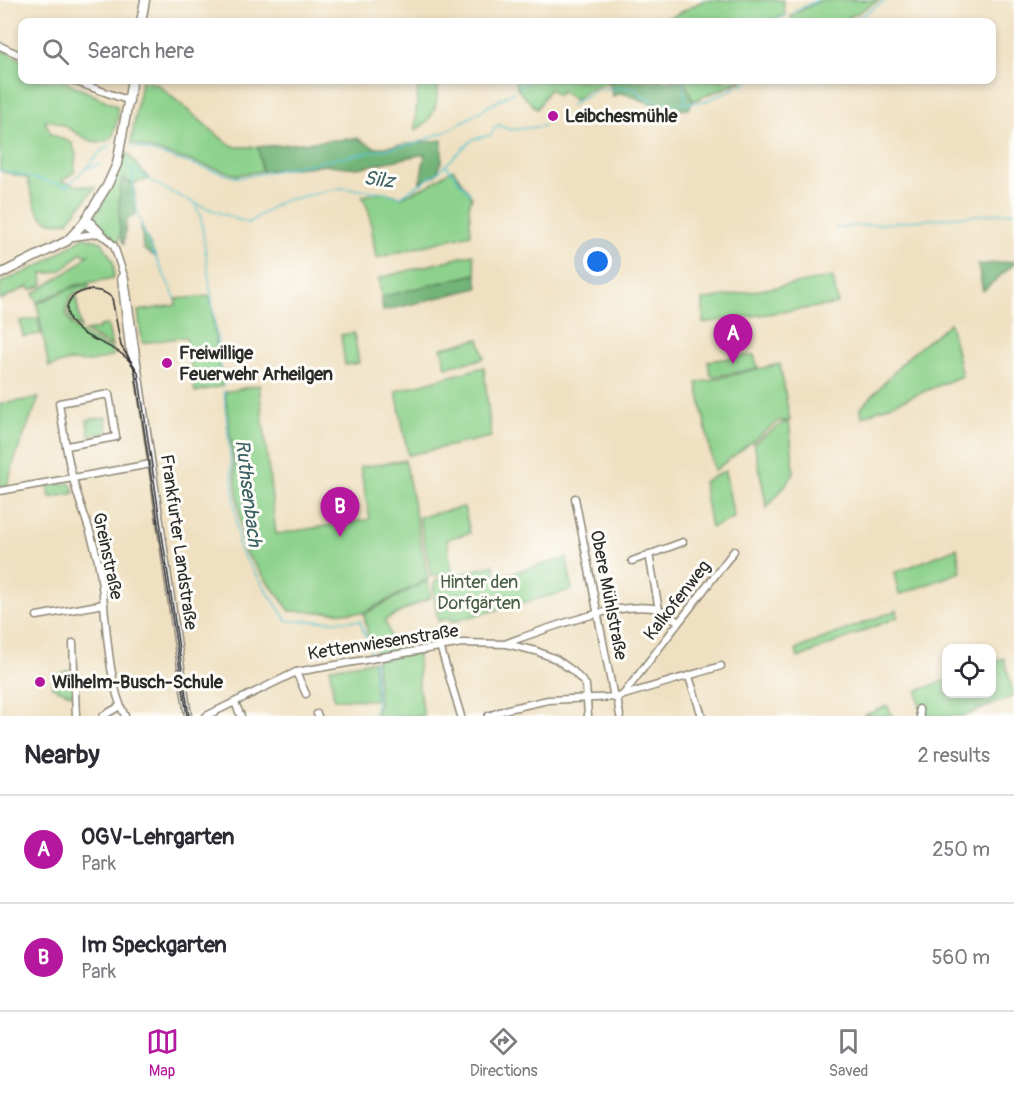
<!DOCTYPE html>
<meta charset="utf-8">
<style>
body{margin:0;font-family:Pangolin,sans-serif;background:#f7f7f7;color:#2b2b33}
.controls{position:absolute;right:18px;bottom:18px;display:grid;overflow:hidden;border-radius:12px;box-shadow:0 3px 9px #0003}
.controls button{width:54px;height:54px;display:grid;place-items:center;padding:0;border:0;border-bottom:2px solid #e1e1e2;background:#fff;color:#2b2b33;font:30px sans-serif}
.you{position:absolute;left:598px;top:262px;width:21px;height:21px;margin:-15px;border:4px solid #fff;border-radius:50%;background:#1a73e8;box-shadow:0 0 0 9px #1a73e833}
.badge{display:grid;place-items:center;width:39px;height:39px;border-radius:50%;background:#b5179e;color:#fff;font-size:20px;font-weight:700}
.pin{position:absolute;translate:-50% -50px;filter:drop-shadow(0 2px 3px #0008)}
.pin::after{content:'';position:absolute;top:32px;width:21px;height:18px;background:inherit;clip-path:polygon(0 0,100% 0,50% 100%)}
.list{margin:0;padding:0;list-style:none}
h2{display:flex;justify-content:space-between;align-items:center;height:78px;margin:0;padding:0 24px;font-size:26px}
h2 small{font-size:20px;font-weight:400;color:#7c7c81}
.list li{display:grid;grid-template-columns:39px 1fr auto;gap:18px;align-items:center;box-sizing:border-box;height:108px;padding:0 24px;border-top:2px solid #e1e1e2}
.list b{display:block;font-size:22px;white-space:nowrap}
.list p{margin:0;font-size:20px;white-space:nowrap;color:#7c7c81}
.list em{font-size:20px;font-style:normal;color:#7c7c81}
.icon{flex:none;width:33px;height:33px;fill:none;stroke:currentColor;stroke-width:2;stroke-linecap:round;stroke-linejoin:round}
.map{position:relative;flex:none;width:1014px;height:716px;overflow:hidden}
.search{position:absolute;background:#fff;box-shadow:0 3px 9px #0003;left:18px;right:18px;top:18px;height:66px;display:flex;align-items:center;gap:15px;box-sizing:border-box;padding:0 21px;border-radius:12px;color:#7c7c81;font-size:22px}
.sheet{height:294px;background:#fff}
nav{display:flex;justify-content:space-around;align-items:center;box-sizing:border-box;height:84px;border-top:2px solid #e1e1e2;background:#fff;font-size:16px;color:#7c7c81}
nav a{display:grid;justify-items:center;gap:3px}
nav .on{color:#b5179e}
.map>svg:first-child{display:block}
</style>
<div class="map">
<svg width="1014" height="716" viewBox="0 0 1014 716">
<rect width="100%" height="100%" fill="#fdfcf7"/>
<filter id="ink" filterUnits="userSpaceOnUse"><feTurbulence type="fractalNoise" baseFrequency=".0167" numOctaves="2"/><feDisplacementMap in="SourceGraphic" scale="12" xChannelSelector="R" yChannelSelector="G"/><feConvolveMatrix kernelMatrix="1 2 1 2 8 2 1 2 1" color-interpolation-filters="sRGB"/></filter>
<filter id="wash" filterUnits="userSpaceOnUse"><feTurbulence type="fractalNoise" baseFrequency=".008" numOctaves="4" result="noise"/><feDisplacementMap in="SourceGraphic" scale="24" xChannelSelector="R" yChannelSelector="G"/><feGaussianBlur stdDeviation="1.35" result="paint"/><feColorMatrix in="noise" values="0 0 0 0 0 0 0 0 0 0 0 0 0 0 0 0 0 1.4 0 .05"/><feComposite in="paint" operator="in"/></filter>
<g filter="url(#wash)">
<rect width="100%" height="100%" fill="#efe0c1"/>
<!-- green -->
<g fill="#8dd28c" stroke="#5c7e5c" stroke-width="1.5">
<path d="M704,0H783L785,15L768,22H632L672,17Z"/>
<path d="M821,0H880L841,22H792L791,16Z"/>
<path d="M0,49L22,60V80H62L117,106L118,118L112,138C88,154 67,117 45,121L51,134L72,143L76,154L74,172L62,181L75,185L96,187L67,222C34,228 35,201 27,178L0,171Z"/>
<path d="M418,80H439C437,101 437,120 415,130Z"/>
<path d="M515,80H610V82L584,92L575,100L561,91L558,95L549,89L537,109L518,90Z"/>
<path d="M684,80H744L693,101Z"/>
<path d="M141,81L157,84L227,143L236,147H258L262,171L237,175L131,143Z"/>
<path d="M126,152L149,179L134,184L122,179L121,182L120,236L117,243L97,222L95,216L113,183Z"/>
<path d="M453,169L472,197L469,205L471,234L376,258L369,211L362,196L384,192L401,197L429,185Z"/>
<path d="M84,237L102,242C109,256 117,260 113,278L77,285L37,302L33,294L78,265L89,254L84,255L81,252C70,265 60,275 42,273L43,285L31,290L29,286L0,300V283L41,265Z"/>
<path d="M473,254L476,274L381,297L379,278Z"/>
<path d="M833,277L838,304L703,323V300Z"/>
<path d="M89,284V289C81,290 73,292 69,299C54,325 96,341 112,350L113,356L91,362L69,361L49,367L37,304L71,288Z"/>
<path d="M76,296L81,328C68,321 63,305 76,296Z"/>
<path d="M210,296L222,386L195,392L186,337L142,343L138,311L176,305V299Z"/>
<path d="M38,318L41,334L23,337L20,321Z"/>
<path d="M950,323L962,376L862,417L861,408L909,356Z"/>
<path d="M108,325L112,347L85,331L99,329V326Z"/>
<path d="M354,333L359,363L345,365L341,335Z"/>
<path d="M479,339L484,357L482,359L446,367L441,348Z"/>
<path d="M754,355L758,368L713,377L710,374L708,361Z"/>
<path d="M780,364L790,421H779L714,471L697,383Z"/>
<path d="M484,367L491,437L408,455L396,391Z"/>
<path d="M259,385L276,534L370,519L360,467L405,460L428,579L363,613L290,611L244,551L225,392Z"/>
<path d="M39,398L16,455L7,487L0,489V404Z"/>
<path d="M106,417L108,433L89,436L87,420Z"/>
<path d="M784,422L788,423L790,428L794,474L767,508L754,443Z"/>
<path d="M725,471L734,518L711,528L703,482Z"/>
<path d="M70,483L75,493L50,498L48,485Z"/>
<path d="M464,507L470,533L447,539L452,572L431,577L419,517Z"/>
<path d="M957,548L961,572L899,595L894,573Z"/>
<path d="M567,558L572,590L451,622L450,618L438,621L433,587L436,580L494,565L496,577Z"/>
<path d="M427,581L431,597L385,620L395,651L377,654L368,636L364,614Z"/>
<path d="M897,610L898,617L798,658L796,649Z"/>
<path d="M418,653L419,687L424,716H375L379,702L376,660Z"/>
<path d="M1004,658L1014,696L964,716H922L917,691L946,680V694H992V663Z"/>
<path d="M373,661L376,700L334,699L330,668Z"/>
<path d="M69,670V679L73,680V695L52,687L53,676Z"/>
<path d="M888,706L892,716H862L887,706Z"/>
</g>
<!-- forest -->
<g fill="#72b478" stroke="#4e7052" stroke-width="1.5">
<path d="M610,80H684L693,101L689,109L668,110L623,93L612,96Z"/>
<path d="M357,138L375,148L442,140V161L436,175L420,182L425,154L358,168L328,165L262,171L258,147Z"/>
<path d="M125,178L127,182L134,184L136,214L126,221L124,244C117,237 119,193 121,182Z"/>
<path d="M141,225L156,257L143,249Z"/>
<path d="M1014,261V264L983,291L978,265Z"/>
<path d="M476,274L478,288L383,311L381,297Z"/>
</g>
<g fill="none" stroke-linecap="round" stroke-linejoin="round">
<!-- stream -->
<g stroke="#58c5cf" stroke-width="1.5">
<path d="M795,11L818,0"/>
<path d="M771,22L787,15"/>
<path d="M851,22L887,0"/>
<path d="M682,80L686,101"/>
<path d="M519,88L529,80"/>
<path d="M570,106C598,86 600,87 635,88L642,96L664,105L704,102L751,80"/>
<path d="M133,146L235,177H243L417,143L447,131L513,92"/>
<path d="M446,165L470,194"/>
<path d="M128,166C166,193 204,208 248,223L282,201L341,188L384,192L400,197L437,173L473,139L491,135L494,128L499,125L510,130L544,126"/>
<path d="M87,167L103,149L111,146"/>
<path d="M0,170L67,186L86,168L100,164"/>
<path d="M133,170C129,216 157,257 175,298"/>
<path d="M196,206L201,218L223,386"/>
<path d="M968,216L1014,212"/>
<path d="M835,228L966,216"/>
<path d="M224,391L239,549L287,621H360L372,655"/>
<path d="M373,716L377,702L374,662"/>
</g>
</g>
</g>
<g filter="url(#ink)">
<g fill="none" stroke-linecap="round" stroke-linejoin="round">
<defs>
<g id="minor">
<path d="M0,46L22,56"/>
<path d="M71,80L130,101"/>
<path d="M86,217L114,246L125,279L188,716"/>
<path d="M86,217L88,227L104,237"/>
<path d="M73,237L95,234"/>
<path d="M121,277L129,347L134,361"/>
<path d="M67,446L116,437L109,394L59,403C63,427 66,452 72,475C80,508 95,538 100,572C107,614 106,679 125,716"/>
<path d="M0,491L151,464"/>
<path d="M575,498L614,698"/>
<path d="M649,554L659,610"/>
<path d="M632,561L683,542"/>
<path d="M37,616L104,604"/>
<path d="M73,643L76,716"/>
<path d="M507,643C543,630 620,600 658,609C664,611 672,618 678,621"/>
<path d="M440,646L461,716"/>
<path d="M296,672L306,694"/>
<path d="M689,677L702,716"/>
<path d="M622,696L734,551"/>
<path d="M617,697L620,716"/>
<path d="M235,703L241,716"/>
<path d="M919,709L920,716"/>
<path d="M317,714L318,716"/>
<path d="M103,716L120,706"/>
<path d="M206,716L296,672L462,643L506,644L536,651L556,659L573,671L586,685L588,716"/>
<path d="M488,716L508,709L548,700L617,697L721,666"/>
</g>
<g id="major">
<path d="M141,22L145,0"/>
<path d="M0,274L67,241L83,224L107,186L117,164L132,80"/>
</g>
</defs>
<!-- minor casing -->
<use href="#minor" stroke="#8d8676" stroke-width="9"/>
<!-- major casing -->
<use href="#major" stroke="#8d8676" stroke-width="11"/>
<!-- minor -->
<use href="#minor" stroke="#fff" stroke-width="6"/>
<!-- major -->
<use href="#major" stroke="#fff" stroke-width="8"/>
<!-- tram -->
<path stroke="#2b2b2b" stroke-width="1.5" d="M187,716L135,370C125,344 81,342 70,320C56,293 96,281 112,298L121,346L138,372L189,716"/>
</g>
</g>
<!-- markers -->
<g fill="#b5179e" stroke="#fdfcf7" stroke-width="2">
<circle cx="553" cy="116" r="6"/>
<circle cx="167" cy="363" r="6"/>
<circle cx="40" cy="682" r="6"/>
</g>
<g text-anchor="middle" stroke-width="6" stroke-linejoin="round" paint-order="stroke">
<!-- poi labels -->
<g font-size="18" font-weight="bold" fill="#2b2b2b" stroke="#fdfcf7" text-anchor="start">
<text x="565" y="122">Leibchesmühle</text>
<text x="179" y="359">Freiwillige<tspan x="179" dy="21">Feuerwehr Arheilgen</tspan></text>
<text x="52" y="688">Wilhelm-Busch-Schule</text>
</g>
<!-- street labels -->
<g font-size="18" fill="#2b2b2b" stroke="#fdfcf7">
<text transform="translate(179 542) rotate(82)" y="6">Frankfurter Landstraße</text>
<text transform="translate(108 556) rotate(78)" y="6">Greinstraße</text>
<text transform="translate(609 595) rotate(79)" y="6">Obere Mühlstraße</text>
<text transform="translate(677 600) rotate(-52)" y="6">Kalkofenweg</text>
<text transform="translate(383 642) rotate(-9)" y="6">Kettenwiesenstraße</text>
</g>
<!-- park labels -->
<g font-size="18" fill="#485d48" stroke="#fdfcf7">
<text x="479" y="588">Hinter den<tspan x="479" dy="21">Dorfgärten</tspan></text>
</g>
<!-- water labels -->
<g font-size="20" font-style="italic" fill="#3b6164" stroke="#fdfcf7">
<text transform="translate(379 179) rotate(7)" y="7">Silz</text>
<text transform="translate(249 493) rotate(83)" y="7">Ruthsenbach</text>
</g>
</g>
</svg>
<div class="controls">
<button><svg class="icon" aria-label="locate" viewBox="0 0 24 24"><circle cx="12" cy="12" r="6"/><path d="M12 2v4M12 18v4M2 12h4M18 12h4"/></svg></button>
</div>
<div class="you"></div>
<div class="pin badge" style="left:733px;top:364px">A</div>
<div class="pin badge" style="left:340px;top:537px">B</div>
<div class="search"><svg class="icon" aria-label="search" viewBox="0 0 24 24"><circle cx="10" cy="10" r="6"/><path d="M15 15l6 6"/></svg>Search here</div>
</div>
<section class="sheet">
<h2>Nearby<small>2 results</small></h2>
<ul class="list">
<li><span class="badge">A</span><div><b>OGV-Lehrgarten</b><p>Park</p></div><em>250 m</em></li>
<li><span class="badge">B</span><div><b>Im Speckgarten</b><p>Park</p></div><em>560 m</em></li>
</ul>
</section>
<nav>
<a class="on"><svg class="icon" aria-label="map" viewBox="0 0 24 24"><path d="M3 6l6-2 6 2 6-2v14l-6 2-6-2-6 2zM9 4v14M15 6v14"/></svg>Map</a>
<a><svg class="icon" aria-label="directions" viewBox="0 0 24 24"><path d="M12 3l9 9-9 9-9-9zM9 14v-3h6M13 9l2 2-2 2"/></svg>Directions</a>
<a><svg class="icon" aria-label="saved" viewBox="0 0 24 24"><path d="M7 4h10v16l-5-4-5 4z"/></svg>Saved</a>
</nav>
